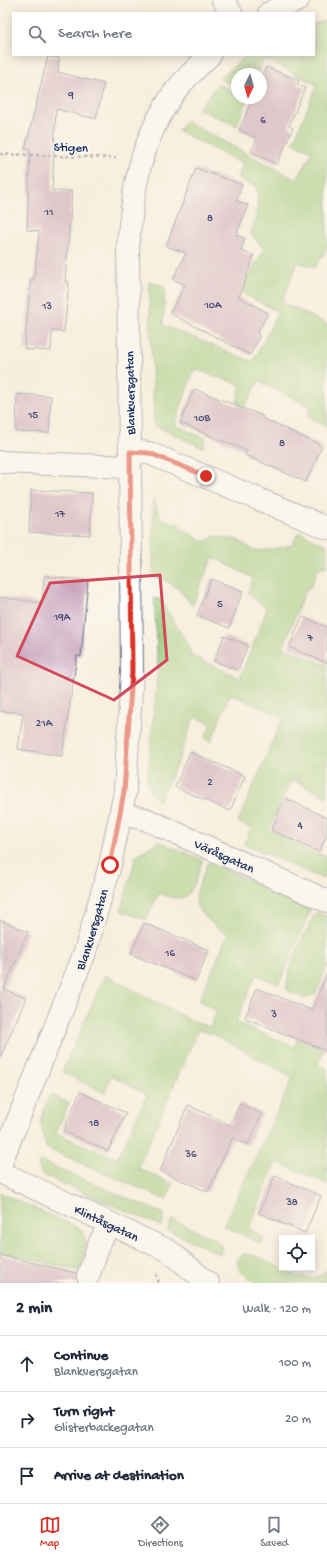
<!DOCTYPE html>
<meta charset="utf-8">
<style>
body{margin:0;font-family:"Gochi Hand",sans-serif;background:#f2f2f3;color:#1f2937}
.controls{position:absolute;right:12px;bottom:12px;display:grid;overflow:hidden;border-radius:0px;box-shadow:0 2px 10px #0003}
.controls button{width:36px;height:36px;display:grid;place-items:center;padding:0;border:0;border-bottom:1px solid #e0e1e3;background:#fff;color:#1f2937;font:20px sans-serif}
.compass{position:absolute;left:231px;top:68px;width:36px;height:36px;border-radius:50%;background:#fff;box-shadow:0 2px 10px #0003;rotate:185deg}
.stop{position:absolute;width:12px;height:12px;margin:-9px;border:3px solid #d93025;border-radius:50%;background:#fff}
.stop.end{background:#d93025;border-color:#fff;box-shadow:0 1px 4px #0008}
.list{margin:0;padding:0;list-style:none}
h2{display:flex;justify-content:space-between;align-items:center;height:52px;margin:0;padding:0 16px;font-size:17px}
h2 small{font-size:13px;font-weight:400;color:#747a83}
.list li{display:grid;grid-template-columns:26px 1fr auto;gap:12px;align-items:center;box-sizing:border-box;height:56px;padding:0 16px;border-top:1px solid #e0e1e3}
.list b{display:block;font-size:15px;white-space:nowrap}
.list p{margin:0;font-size:13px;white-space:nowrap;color:#747a83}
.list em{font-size:13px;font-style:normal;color:#747a83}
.icon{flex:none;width:22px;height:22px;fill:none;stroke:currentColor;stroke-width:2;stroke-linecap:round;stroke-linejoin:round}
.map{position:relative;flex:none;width:327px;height:1283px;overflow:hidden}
.search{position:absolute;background:#fff;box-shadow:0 2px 10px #0003;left:12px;right:12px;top:12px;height:44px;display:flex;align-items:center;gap:10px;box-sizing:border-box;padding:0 14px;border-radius:0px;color:#747a83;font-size:15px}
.sheet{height:220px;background:#fff}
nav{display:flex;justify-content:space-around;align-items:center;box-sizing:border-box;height:56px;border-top:1px solid #e0e1e3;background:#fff;font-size:11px;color:#747a83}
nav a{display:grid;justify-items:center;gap:2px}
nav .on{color:#d93025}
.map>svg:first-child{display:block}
</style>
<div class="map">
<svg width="327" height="1283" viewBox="0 0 327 1283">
<rect width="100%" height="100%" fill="#fdfcf7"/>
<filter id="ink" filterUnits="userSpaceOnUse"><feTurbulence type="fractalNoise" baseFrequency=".025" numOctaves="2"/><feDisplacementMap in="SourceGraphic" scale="8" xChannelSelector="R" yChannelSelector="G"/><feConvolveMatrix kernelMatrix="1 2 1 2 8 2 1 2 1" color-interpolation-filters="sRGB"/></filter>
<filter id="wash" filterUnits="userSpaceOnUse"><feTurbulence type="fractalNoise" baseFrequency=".012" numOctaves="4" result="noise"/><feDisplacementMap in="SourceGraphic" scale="16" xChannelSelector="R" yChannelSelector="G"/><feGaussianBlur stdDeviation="0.9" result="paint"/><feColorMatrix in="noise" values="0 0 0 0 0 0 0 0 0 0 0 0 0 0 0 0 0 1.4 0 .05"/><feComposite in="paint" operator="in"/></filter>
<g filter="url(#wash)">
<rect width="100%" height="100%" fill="#f8eedd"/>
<!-- green -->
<g fill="#98c979" stroke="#5a7c6c">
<path d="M327,20V249L315,267L298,262L282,302L327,324V427L307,416L311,407L259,381L243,409L237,403L241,385L194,369L175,425L206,439L203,448L154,425L149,281L165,287L163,325L253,362L278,312L240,292L264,249L251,234L258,206L257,188L238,178L243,164L178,131L185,121L297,180L312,151L293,143L317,85L264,58L256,74H237V87L219,79L247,55H314V24Z"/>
<path d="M218,84L237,92V98H248L237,126L198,109Z"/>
<path d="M153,499L161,518L166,521L177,524L201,541H207L214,536L238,540L253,550L262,551L292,545L299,532L327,545V566L318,568L310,589L304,593L283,648L327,665V797L293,780L283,797L269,830L318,854L327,856V868L323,879L244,844L251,828L238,822L283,717L230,694L211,742L205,739L211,723L194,717L179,759L159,801L150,793L147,781L158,669L154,598L160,599L190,648V655L240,678L267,609L248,593L253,578L213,557L192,606C181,591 172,580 153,577Z"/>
<path d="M158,841L203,860C199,870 194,895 181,898C174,899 165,895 158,894L146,920L121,911L136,856C142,850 151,848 158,841Z"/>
<path d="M208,862L307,907L310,911L279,984L256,975L236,1022L294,1047L310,1008L324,1014L327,1041L318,1065L327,1069V1184L276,1162L249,1228L264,1238L262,1244L223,1226L293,1078L213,1034L198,1030L138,1168L173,1184L166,1200L46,1148L40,1121L50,1094L69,1103L56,1133L117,1159L147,1095L111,1075L105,1093L62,1072L105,975L190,1020L210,1027L217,1011L199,1001L228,934L216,927L201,913L197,906L196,893Z"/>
<path d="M317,912L327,916V967L316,993L304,999L287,990C285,968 304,936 314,915Z"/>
<path d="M41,1161L164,1214L163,1224L161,1226L41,1174L38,1164Z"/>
<path d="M0,1193L74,1226L83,1232L86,1246L80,1271L0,1252Z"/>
<path d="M172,1219L216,1240L222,1247L220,1254L167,1230Z"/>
<path d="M243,1254C266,1253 292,1282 314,1278C319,1277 323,1273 327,1270V1283H256L240,1271L237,1263L238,1259Z"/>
</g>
<g id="blocks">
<!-- building -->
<g fill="#c29ab6">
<path d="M48,56L59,58L58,72L104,84L96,119L56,109L52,191H72L65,282H69L64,332L52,331L51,351L24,349L31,279L34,280L39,231L27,230L30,149H25Z"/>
<path d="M266,67L299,80L297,84L305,88L289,126L293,128L277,164L251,152L257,138L239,130L253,98H261V79Z"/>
<path d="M196,168L242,185L236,201L248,205L236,235L245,238L241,251L254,256L239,297L268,313L257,334L260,336L250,355L170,313L185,285L173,279L186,253L166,246Z"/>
<path d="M194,389L263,416L262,418L322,446L306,482L245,455L247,451L180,423Z"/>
<path d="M17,394L51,396L49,433L16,432Z"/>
<path d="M31,490L92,493L90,535L29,532Z"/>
<path d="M44,576L88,580L81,656H77L62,756L18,749L23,713L0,711V597L42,603Z"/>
<path d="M211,579L243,591L229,628L197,615Z"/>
<path d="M302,617L327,627V663L289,647Z"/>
<path d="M224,636L248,645L238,670L214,661Z"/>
<path d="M190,752L245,776L230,811L175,787Z"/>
<path d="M285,798L327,818V835L319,852L271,830Z"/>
<path d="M0,920L28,932L4,989L26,998L0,1058Z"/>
<path d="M144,923L209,950L196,981L131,954Z"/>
<path d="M327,974V1051L245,1018L257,988L311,1010Z"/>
<path d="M80,1092L126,1113L108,1151L63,1131Z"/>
<path d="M240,1103L262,1114L248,1145L232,1138L208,1192L160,1171L188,1105L230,1125Z"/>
<path d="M275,1176L321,1196L305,1233L259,1213Z"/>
<path d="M0,1255L76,1273L78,1283H0Z"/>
</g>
</g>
</g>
<g filter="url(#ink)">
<use href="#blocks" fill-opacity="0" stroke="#68728a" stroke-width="1"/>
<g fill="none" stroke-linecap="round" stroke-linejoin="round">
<defs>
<g id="minor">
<path d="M223,0L231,13"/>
<path d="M269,13L298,0"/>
<path d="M130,451L149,453L327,528"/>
<path d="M0,462L129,467"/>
<path id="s1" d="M121,814L145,819L327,901"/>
<path id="s2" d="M0,1165L85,952L110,865L125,792L132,672L128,246C133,188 140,141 174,93C184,79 198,67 210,55"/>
<path id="s3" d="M0,1172L169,1251L208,1283"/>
<path d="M88,1276L100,1242L110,1223"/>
</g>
</defs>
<!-- minor casing -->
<use href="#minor" stroke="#68728a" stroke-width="24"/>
<!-- path -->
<g stroke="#68728a" stroke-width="2.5" stroke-dasharray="3 3" stroke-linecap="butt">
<path d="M0,154L116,158"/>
<path d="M156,1274L159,1283"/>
</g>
<!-- minor -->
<use href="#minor" stroke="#fff" stroke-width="22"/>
</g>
</g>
<g fill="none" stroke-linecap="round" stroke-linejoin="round" filter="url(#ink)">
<!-- route -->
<path stroke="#d93025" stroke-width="5" d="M110,865L124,792L132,672L130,452L149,453L206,476"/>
</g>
<!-- marked area -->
<path d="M0 0H327V1283H0ZM160,575L167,660L114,700L17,656L50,583Z" fill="#f8eedd" fill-opacity=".55" fill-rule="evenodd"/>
<path fill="none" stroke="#d1495b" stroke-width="3" stroke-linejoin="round" d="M160,575L167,660L114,700L17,656L50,583Z"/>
<g text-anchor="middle" stroke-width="3" stroke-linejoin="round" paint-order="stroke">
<!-- number labels -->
<g font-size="11" fill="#454a74">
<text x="71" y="98">9</text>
<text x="263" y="123">6</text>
<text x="49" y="215">11</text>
<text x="210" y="221">8</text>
<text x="213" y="308">10A</text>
<text x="47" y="309">13</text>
<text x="33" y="418">15</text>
<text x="202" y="421">10B</text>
<text x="282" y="446">8</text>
<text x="60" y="517">17</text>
<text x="220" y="607">5</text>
<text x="62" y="620">19A</text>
<text x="310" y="641">7</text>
<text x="44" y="726">21A</text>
<text x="210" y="785">2</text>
<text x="300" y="828">4</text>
<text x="170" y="956">16</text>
<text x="274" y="1017">3</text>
<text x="94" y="1126">18</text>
<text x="191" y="1157">36</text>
<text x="292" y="1205">38</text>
</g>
<!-- street labels -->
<g font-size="13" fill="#1b2f5e" stroke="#fdfcf7">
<text transform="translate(71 146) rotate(2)" y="5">Stigen</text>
<text transform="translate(129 393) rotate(-91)" y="5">Blankversgatan</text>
<text dy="5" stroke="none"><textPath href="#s1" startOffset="112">Väråsgatan</textPath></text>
<text dy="5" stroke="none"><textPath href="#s2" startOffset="253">Blankversgatan</textPath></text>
<text dy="5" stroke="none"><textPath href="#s3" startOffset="118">Klintåsgatan</textPath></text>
</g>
</g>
</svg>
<div class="controls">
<button><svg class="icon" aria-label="locate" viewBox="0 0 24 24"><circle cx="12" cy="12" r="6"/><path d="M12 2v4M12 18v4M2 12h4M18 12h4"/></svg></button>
</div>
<svg class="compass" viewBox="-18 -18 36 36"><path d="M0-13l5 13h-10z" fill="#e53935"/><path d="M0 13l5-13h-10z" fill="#747a83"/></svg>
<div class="stop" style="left:110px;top:865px"></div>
<div class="stop end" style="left:206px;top:476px"></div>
<div class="search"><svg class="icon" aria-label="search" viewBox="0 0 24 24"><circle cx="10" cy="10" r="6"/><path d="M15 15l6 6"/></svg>Search here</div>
</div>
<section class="sheet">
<h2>2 min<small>Walk · 120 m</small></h2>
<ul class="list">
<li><svg class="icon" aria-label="ahead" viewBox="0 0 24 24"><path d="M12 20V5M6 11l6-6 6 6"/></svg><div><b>Continue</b><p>Blankversgatan</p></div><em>100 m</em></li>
<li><svg class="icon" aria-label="right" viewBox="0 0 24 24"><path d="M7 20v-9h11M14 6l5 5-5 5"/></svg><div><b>Turn right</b><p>Glisterbackegatan</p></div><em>20 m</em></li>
<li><svg class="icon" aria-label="arrive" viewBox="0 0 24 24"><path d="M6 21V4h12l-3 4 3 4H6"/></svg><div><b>Arrive at destination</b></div></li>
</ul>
</section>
<nav>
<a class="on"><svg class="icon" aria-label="map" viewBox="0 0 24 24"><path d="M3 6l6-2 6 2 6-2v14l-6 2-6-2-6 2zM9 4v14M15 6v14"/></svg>Map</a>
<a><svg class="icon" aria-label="directions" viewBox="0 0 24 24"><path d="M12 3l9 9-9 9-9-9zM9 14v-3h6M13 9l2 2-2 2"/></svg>Directions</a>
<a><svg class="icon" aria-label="saved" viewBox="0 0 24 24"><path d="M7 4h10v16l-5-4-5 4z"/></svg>Saved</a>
</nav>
